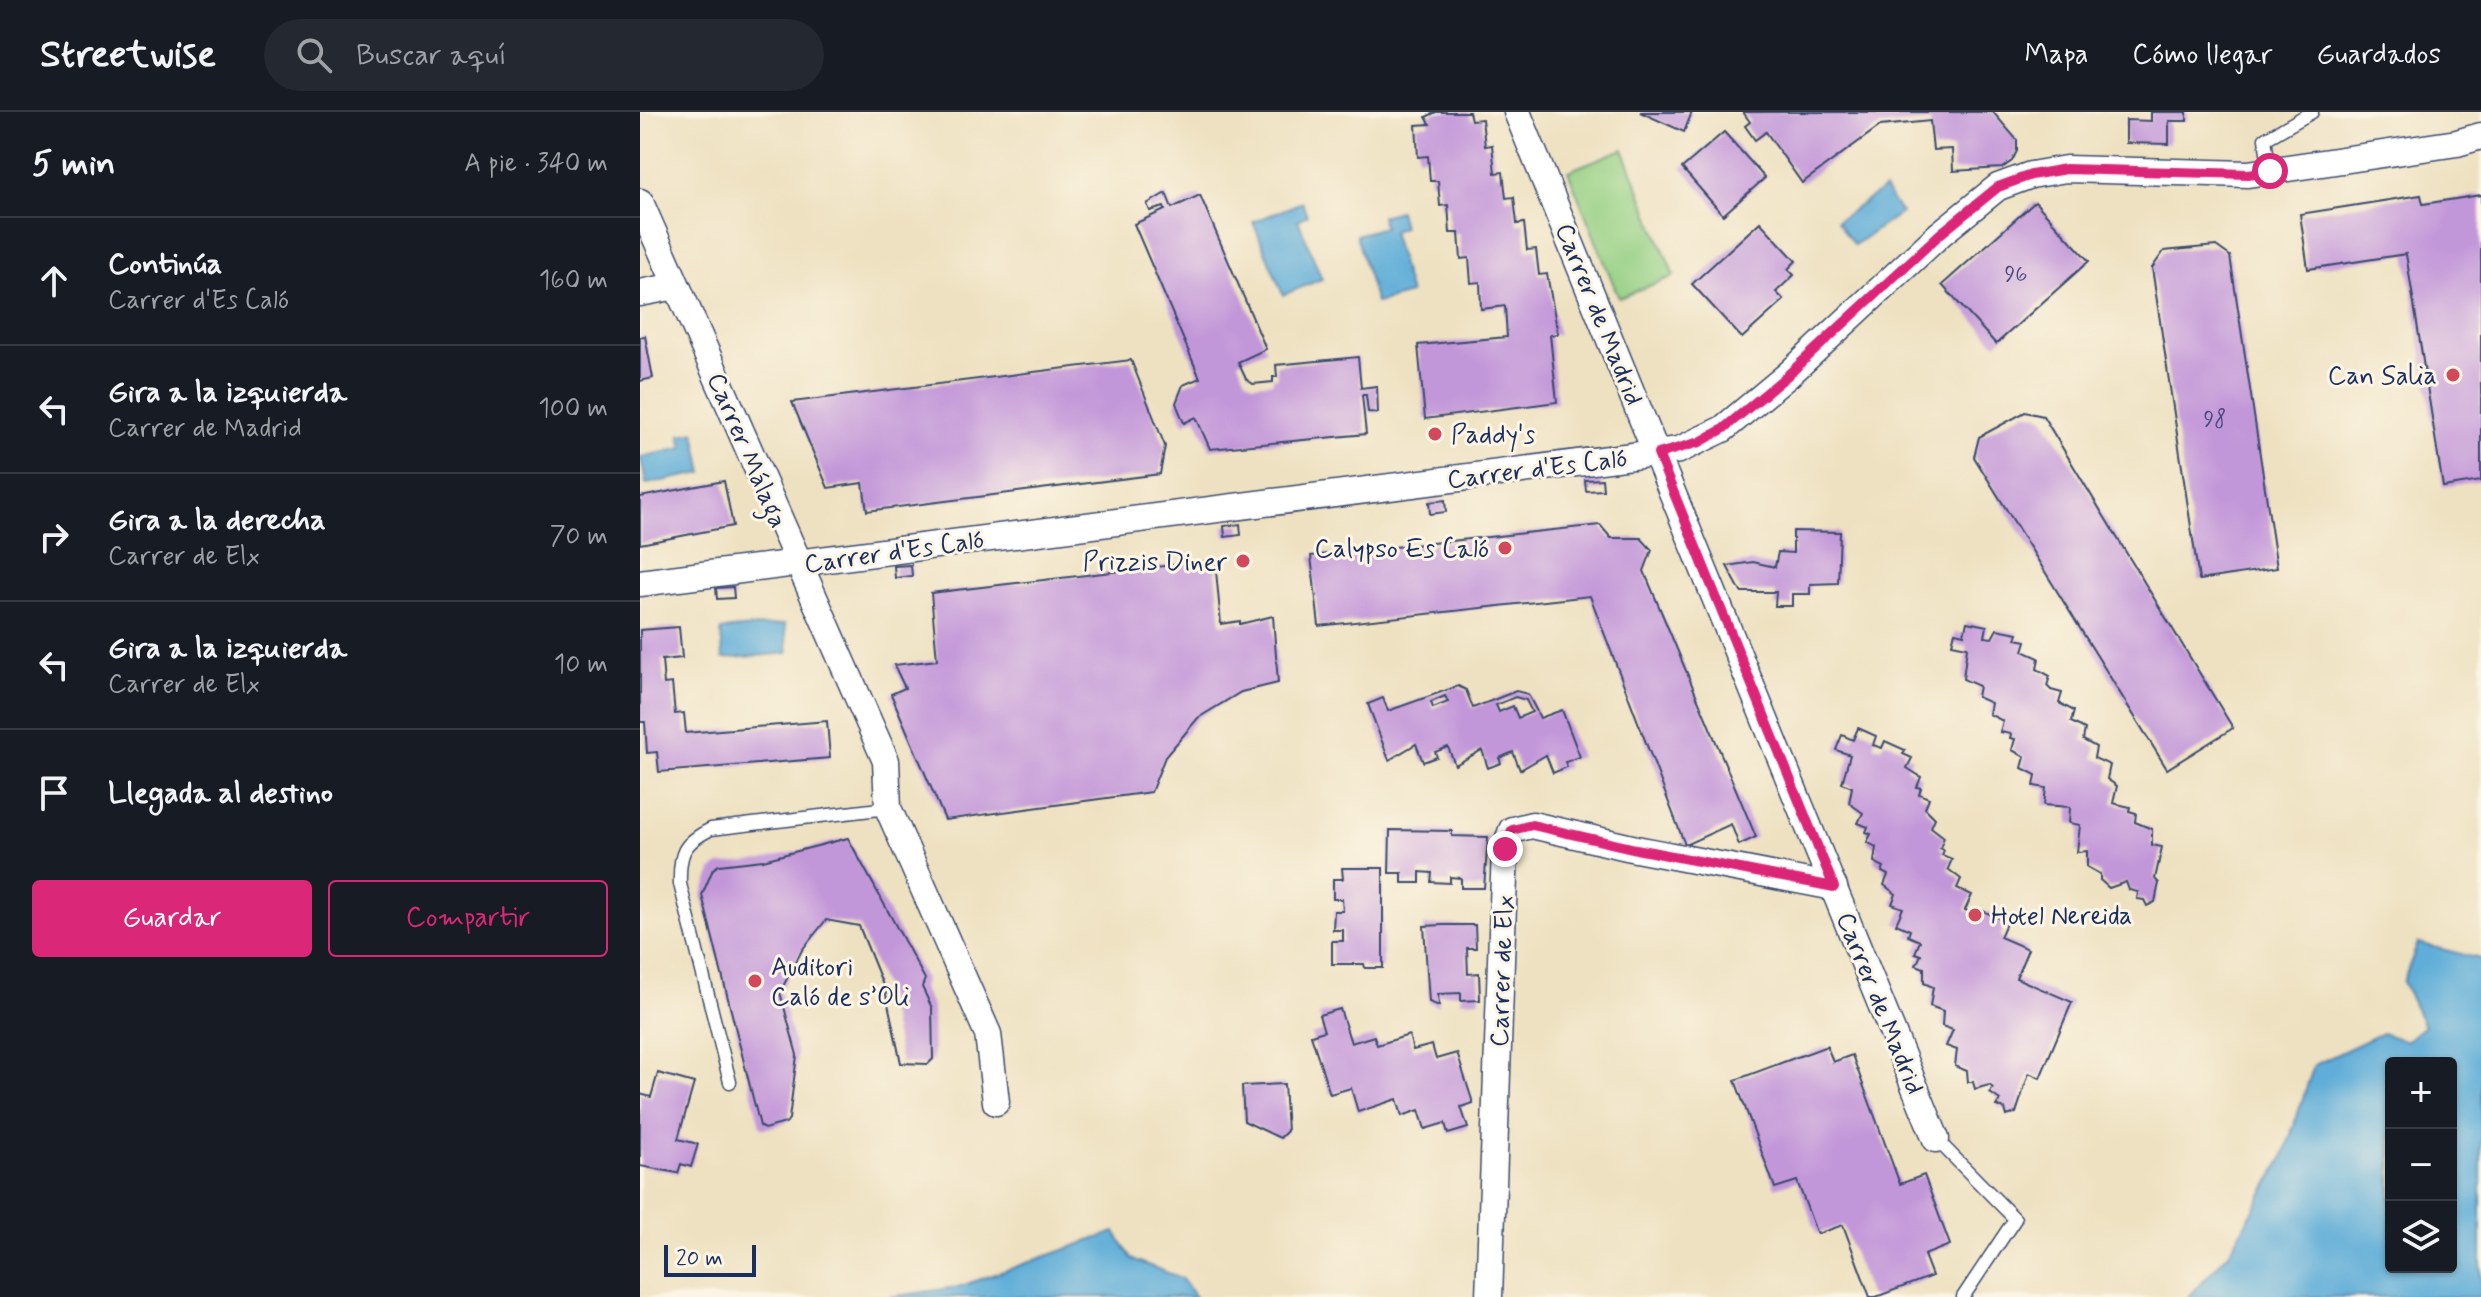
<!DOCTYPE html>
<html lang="es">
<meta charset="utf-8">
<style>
body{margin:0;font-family:Mynerve,sans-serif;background:#242831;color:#f1f3f6}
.controls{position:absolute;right:24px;bottom:24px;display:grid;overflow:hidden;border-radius:8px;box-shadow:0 2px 6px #0004}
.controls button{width:72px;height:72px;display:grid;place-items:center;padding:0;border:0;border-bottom:2px solid #363941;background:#171b24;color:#f1f3f6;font:40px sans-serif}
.scale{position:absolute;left:24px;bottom:20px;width:92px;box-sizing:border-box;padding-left:8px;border:4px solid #1b2f5e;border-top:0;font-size:22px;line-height:28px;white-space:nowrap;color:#1b2f5e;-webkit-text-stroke:6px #fcf5e5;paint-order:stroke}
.stop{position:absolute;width:24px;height:24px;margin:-18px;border:6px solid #db2777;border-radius:50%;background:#fff}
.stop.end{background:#db2777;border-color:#fff;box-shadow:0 2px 8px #0008}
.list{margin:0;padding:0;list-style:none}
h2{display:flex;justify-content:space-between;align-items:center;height:104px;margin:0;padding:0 32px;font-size:34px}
h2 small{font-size:26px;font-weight:400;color:#9ea1a6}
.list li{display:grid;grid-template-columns:52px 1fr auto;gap:24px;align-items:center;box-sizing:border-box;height:128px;padding:0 32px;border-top:2px solid #363941}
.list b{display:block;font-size:30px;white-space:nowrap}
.list p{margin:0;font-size:26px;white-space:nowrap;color:#9ea1a6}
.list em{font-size:26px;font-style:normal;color:#9ea1a6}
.actions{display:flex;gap:16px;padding:24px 32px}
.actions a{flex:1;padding:18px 0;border:2px solid #db2777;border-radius:8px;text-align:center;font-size:28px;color:#db2777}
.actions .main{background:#db2777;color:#fff}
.icon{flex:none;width:44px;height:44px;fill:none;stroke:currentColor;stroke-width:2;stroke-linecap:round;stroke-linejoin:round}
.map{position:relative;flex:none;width:1841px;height:1185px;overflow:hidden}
header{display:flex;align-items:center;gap:48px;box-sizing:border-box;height:112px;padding:0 40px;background:#171b24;border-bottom:2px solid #363941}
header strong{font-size:38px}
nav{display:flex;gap:44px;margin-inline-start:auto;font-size:28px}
.search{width:560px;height:72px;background:#242831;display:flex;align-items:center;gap:20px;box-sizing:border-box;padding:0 28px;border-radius:44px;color:#9ea1a6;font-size:30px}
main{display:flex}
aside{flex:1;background:#171b24}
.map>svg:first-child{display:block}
</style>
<header>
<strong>Streetwise</strong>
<div class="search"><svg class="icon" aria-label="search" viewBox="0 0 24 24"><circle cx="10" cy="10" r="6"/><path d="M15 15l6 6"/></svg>Buscar aquí</div>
<nav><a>Mapa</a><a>Cómo llegar</a><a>Guardados</a></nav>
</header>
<main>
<aside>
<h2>5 min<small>A pie · 340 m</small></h2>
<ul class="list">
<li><svg class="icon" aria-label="ahead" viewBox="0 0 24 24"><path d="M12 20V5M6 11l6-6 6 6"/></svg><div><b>Continúa</b><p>Carrer d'Es Caló</p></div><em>160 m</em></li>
<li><svg class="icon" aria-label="left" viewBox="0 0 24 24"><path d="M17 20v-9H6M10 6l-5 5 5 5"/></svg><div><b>Gira a la izquierda</b><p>Carrer de Madrid</p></div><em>100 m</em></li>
<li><svg class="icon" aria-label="right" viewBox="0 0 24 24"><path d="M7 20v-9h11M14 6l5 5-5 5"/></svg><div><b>Gira a la derecha</b><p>Carrer de Elx</p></div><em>70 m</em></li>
<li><svg class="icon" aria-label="left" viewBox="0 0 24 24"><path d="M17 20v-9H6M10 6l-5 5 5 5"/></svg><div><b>Gira a la izquierda</b><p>Carrer de Elx</p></div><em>10 m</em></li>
<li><svg class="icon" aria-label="arrive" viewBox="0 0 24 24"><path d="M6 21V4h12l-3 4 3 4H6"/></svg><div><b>Llegada al destino</b></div></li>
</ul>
<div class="actions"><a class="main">Guardar</a><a>Compartir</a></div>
</aside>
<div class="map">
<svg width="1841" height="1185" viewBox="0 0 1841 1185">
<rect width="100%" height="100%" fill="#fcf5e5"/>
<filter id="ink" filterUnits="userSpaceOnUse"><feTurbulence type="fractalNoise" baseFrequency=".0125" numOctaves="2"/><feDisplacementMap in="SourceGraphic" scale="16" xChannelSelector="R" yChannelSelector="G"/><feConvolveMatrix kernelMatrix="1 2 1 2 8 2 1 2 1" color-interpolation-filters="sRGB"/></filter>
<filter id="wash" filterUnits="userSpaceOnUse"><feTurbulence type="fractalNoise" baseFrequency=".006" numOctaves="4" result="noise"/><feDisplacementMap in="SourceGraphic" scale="32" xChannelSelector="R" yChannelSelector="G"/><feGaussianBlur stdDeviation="1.8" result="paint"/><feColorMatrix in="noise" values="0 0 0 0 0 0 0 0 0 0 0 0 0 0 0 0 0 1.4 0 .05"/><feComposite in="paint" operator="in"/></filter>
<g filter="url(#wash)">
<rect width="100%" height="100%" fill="#eee1c1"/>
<!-- green -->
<path fill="#96d084" stroke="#588071" stroke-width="2" d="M983,37L1034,164L979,186L928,59Z"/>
<!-- water -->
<g fill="#5eadd8" stroke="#3c6e9b" stroke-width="2" fill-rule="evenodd">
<path d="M1244,77L1261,101L1214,133L1197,109Z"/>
<path d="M662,90L667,103L658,108L682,167L643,183L613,110Z"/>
<path d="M759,99L763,115L752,119L770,182L736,191L716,123L744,115L741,104Z"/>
<path d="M55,320L63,361L6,372L1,345L43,336L40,323Z"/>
<path d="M145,512L148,541L83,547L81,518Z"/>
<path d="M1778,831L1841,847V1185H1548L1589,1141L1643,1046L1674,953L1742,921L1766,929L1784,914L1763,870ZM1751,951H1811V1155H1751Z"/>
<path d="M475,1120L492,1147L541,1166L555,1185H249L318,1175Z"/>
</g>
<g id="blocks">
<!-- building -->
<g fill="#c297d9" fill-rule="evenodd">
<path d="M796,0H829L831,8L842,7L845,34L852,33L855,61L863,60L866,86L874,85L877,112L884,111L887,138L896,137L899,163L907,162L918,222L910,223L917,290L785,307L778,233L867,225L865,194L841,197L840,170L831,171L829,146L821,147L819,121H810L808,93L800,94L798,69H790L788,44L778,45L776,13L790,12L786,5Z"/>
<path d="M1000,0H1052L1044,20Z"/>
<path d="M1103,0H1353L1377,28V39L1372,49L1362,56L1313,59L1312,37L1293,38L1290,9L1240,14L1162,71L1126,20L1115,28L1105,14L1110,10Z"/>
<path d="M1511,0H1547V9H1529V32L1486,31V8L1511,9Z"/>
<path d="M1084,20L1125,66L1083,103L1042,56Z"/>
<path d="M526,81L532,96L560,83L626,237L598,250L606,267L613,272L633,270V265H637L636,253L718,245L721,276L737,274L738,301L728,300L726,283H722L726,322L570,337L556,305L544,311L536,291L543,273L560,266L494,112L525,98L524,95L510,99L507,92Z"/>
<path d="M1781,83L1783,92L1841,83V369L1803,375L1766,142L1668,157L1660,102Z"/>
<path d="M1395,90L1449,149L1356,232L1302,173Z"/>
<path d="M1120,110L1156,149L1148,157L1154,163L1136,180L1144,188L1102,226L1052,172Z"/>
<path d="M1576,134L1590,144L1637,456L1559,468L1512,156L1524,139Z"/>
<path d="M5,224L13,266L0,269V225Z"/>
<path d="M491,248L525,334L520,362L227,399L223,371L188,376L152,290Z"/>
<path d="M1385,300L1403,304L1593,616L1527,657L1334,345L1339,325Z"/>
<path d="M962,367L963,378L946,379L945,368Z"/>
<path d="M84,369L93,414L0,432V385Z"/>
<path d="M805,388L806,400L790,402L789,390Z"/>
<path d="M600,412L601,423L585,425L584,414Z"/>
<path d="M960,413L971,426H1001L1012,438L1004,459L1116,725L1099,733L1091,712L1045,733L950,484L679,514L671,444Z"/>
<path d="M1153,419L1200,420L1198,471L1170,472V482H1152V494H1135L1136,480H1101L1087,454L1113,450L1135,455L1138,440L1153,441Z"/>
<path d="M575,448L581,512L600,509V512L633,504L638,571L601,580L558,606L525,645L511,680L305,708L251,582L265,576L254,553L297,548L291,481Z"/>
<path d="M271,453L272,464L255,466L254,454Z"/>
<path d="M93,475L94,486L77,487L76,476Z"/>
<path d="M1327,510L1347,514L1345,525L1352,526L1357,517L1378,521L1376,527L1386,529L1383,539L1399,546L1397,557L1410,564L1407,574L1411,578L1422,581L1419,591L1434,599L1431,610L1445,617L1443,628L1456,635L1454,646L1470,653L1467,667L1477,674L1473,691L1490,695L1489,699L1496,701L1495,710L1512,717V733L1522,735L1515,767L1519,771L1515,790L1507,794L1504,788L1497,787L1498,780L1489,778L1486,770L1469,776L1460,768V762L1447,755V739L1437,740L1440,713L1429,711L1430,695L1404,693L1406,676L1394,674L1396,663L1382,656L1385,645L1372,638L1375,627L1370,626L1371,622L1360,620L1363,609L1349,602L1351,591L1337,585L1339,574L1323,567L1327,535L1312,532L1315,520L1324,522Z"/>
<path d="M39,515L42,546L22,548L24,572L32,571L35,602L44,601L46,621L187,609L190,646L19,660L17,640L7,641L5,610H0V518Z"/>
<path d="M818,574L826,578L833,596L876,579L888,582L900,606L922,598L940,645L925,650L927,655L913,661L906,643L880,658L873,640L859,646L861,651L848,656L842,638L815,653L808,635L795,640L797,645L783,650L776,632L749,648L728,592L743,586L748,599ZM805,584L808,590L793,596L791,590ZM875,585L886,588L892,600L878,606L873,594L859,600L856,593Z"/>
<path d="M1218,616L1236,624L1233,633L1242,636L1245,629L1265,638L1263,642L1272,646L1267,656L1281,665L1277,675L1281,676L1279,682L1289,686L1285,696L1295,706L1291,715L1304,725L1300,736L1304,738L1302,743L1312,747L1308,757L1321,767L1317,776L1332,783L1325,798L1336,803L1338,797L1367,809L1360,825L1388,837L1376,866L1432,890L1400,966L1389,961L1376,1001L1367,1004L1365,997L1356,994L1360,988L1350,981L1353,976L1349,973L1335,977L1333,970H1328L1327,959L1315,954L1317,938L1306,934L1313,918L1302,914L1303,899L1290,894L1293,875L1284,871V856L1276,853L1281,843L1275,841L1280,829L1268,824L1270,818L1256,812L1263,796L1252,792L1256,782L1244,773L1248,763L1242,760L1244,755L1234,750L1236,735L1227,730L1231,722L1226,720L1228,715L1218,711L1223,701L1209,691L1212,675L1202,671L1210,643L1196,638L1202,623L1213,628Z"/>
<path d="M750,718L812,719V724L848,725L844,776H821V766L810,765V771L791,770L792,761L780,760V771H762V761H749Z"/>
<path d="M208,726L285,867L282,875L292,896L293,947L288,952L261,951L245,878L219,814L186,808L162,838L140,880L157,943L149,1007L146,1011L124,1017L120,1014L62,783L73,757L79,753L123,748Z"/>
<path d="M702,756H743V856H725L724,852H692V829H703V818H693L694,799H703L702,787H693V767H703Z"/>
<path d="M803,813H835L836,836H827L828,862L839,861L840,888L821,889V881L798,882L799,894L789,890L784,814Z"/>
<path d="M700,897L711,931L734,924L737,933L769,923L773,938L792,933L796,947L817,941L833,991L821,995L828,1016L808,1022L805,1011L785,1017L779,998L762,1004L757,987L718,1000L711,976L690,982L671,923L684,919L679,903Z"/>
<path d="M1187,934L1193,950L1212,943L1260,1072L1284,1063L1310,1133L1284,1143L1292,1164L1236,1185H1230L1203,1113L1177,1122L1157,1069L1135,1076L1095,968Z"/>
<path d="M18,961L54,971L38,1027L58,1032L51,1055L41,1052L38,1061L0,1054V982L11,985Z"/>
<path d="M644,972L647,1019L640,1026L604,1009L602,974Z"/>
</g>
</g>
</g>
<g filter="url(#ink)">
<use href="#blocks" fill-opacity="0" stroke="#3b4a6d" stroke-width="2"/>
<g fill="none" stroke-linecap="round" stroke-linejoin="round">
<defs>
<g id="service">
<path d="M1630,59L1625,27L1672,0"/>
<path d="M90,970L40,772C39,741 43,731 71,717L248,696"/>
<path d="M1296,1027L1375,1107L1323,1185"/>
</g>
<g id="minor">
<path d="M877,0L1296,1027"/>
<path d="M0,90L246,649L248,696L348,922L356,990"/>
<path d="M0,181L36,174"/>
<path d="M0,471L1039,338L1083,317L1148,263L1300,122L1358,75L1391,63L1426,57L1608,62L1817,31L1841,24"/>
<path d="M849,1185L865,737L872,718L892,713L996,737L1194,775"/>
</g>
</defs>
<!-- service casing -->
<use href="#service" stroke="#3b4a6d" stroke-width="15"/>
<!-- minor casing -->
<use href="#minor" stroke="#3b4a6d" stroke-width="29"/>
<!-- service -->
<use href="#service" stroke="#fff" stroke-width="12"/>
<!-- minor -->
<use href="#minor" stroke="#fff" stroke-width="26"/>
</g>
</g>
<g fill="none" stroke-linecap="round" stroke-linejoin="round" filter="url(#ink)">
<!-- route -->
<path stroke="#db2777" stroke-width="10" d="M865,737L872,718L892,713L996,737L1194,775L1018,342L1060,330L1083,317L1148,263L1300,122L1358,75L1391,63L1426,57L1608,62L1630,59"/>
</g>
<!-- markers -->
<g fill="#d1495b" stroke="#fcf5e5" stroke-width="3">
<circle cx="1813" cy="263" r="8"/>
<circle cx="795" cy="322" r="8"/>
<circle cx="865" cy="436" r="8"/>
<circle cx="603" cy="449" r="8"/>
<circle cx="1335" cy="803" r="8"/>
<circle cx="115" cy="869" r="8"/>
</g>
<g text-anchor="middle" stroke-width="6" stroke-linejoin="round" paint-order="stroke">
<!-- number labels -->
<g font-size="22" fill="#45497d">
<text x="1376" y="169">96</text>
<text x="1575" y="314">98</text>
</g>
<!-- street labels -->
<g font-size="26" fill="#1b2f5e" stroke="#fcf5e5">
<text transform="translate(960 202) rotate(68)" y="9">Carrer de Madrid</text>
<text transform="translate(108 338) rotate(67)" y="9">Carrer Málaga</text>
<text transform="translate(897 356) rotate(-7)" y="9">Carrer d'Es Caló</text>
<text transform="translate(254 439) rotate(-8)" y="9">Carrer d'Es Caló</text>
<text transform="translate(861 859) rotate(-88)" y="9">Carrer de Elx</text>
<text transform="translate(1241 891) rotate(68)" y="9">Carrer de Madrid</text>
</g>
<!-- poi labels -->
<g font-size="26" fill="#1b2f5e" stroke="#fcf5e5" text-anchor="end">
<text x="1797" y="272">Can Salia</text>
<text x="811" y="331" text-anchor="start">Paddy's</text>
<text x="849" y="445">Calypso Es Caló</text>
<text x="587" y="458">Prizzis Diner</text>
<text x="1351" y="812" text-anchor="start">Hotel Nereida</text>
<text x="131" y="863" text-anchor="start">Auditori<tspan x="131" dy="30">Caló de s’Oli</tspan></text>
</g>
</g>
</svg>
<div class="controls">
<button>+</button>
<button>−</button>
<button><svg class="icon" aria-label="layers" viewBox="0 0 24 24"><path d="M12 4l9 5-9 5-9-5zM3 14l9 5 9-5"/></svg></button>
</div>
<div class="scale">20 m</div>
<div class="stop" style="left:1630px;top:59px"></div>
<div class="stop end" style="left:865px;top:737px"></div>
</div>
</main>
